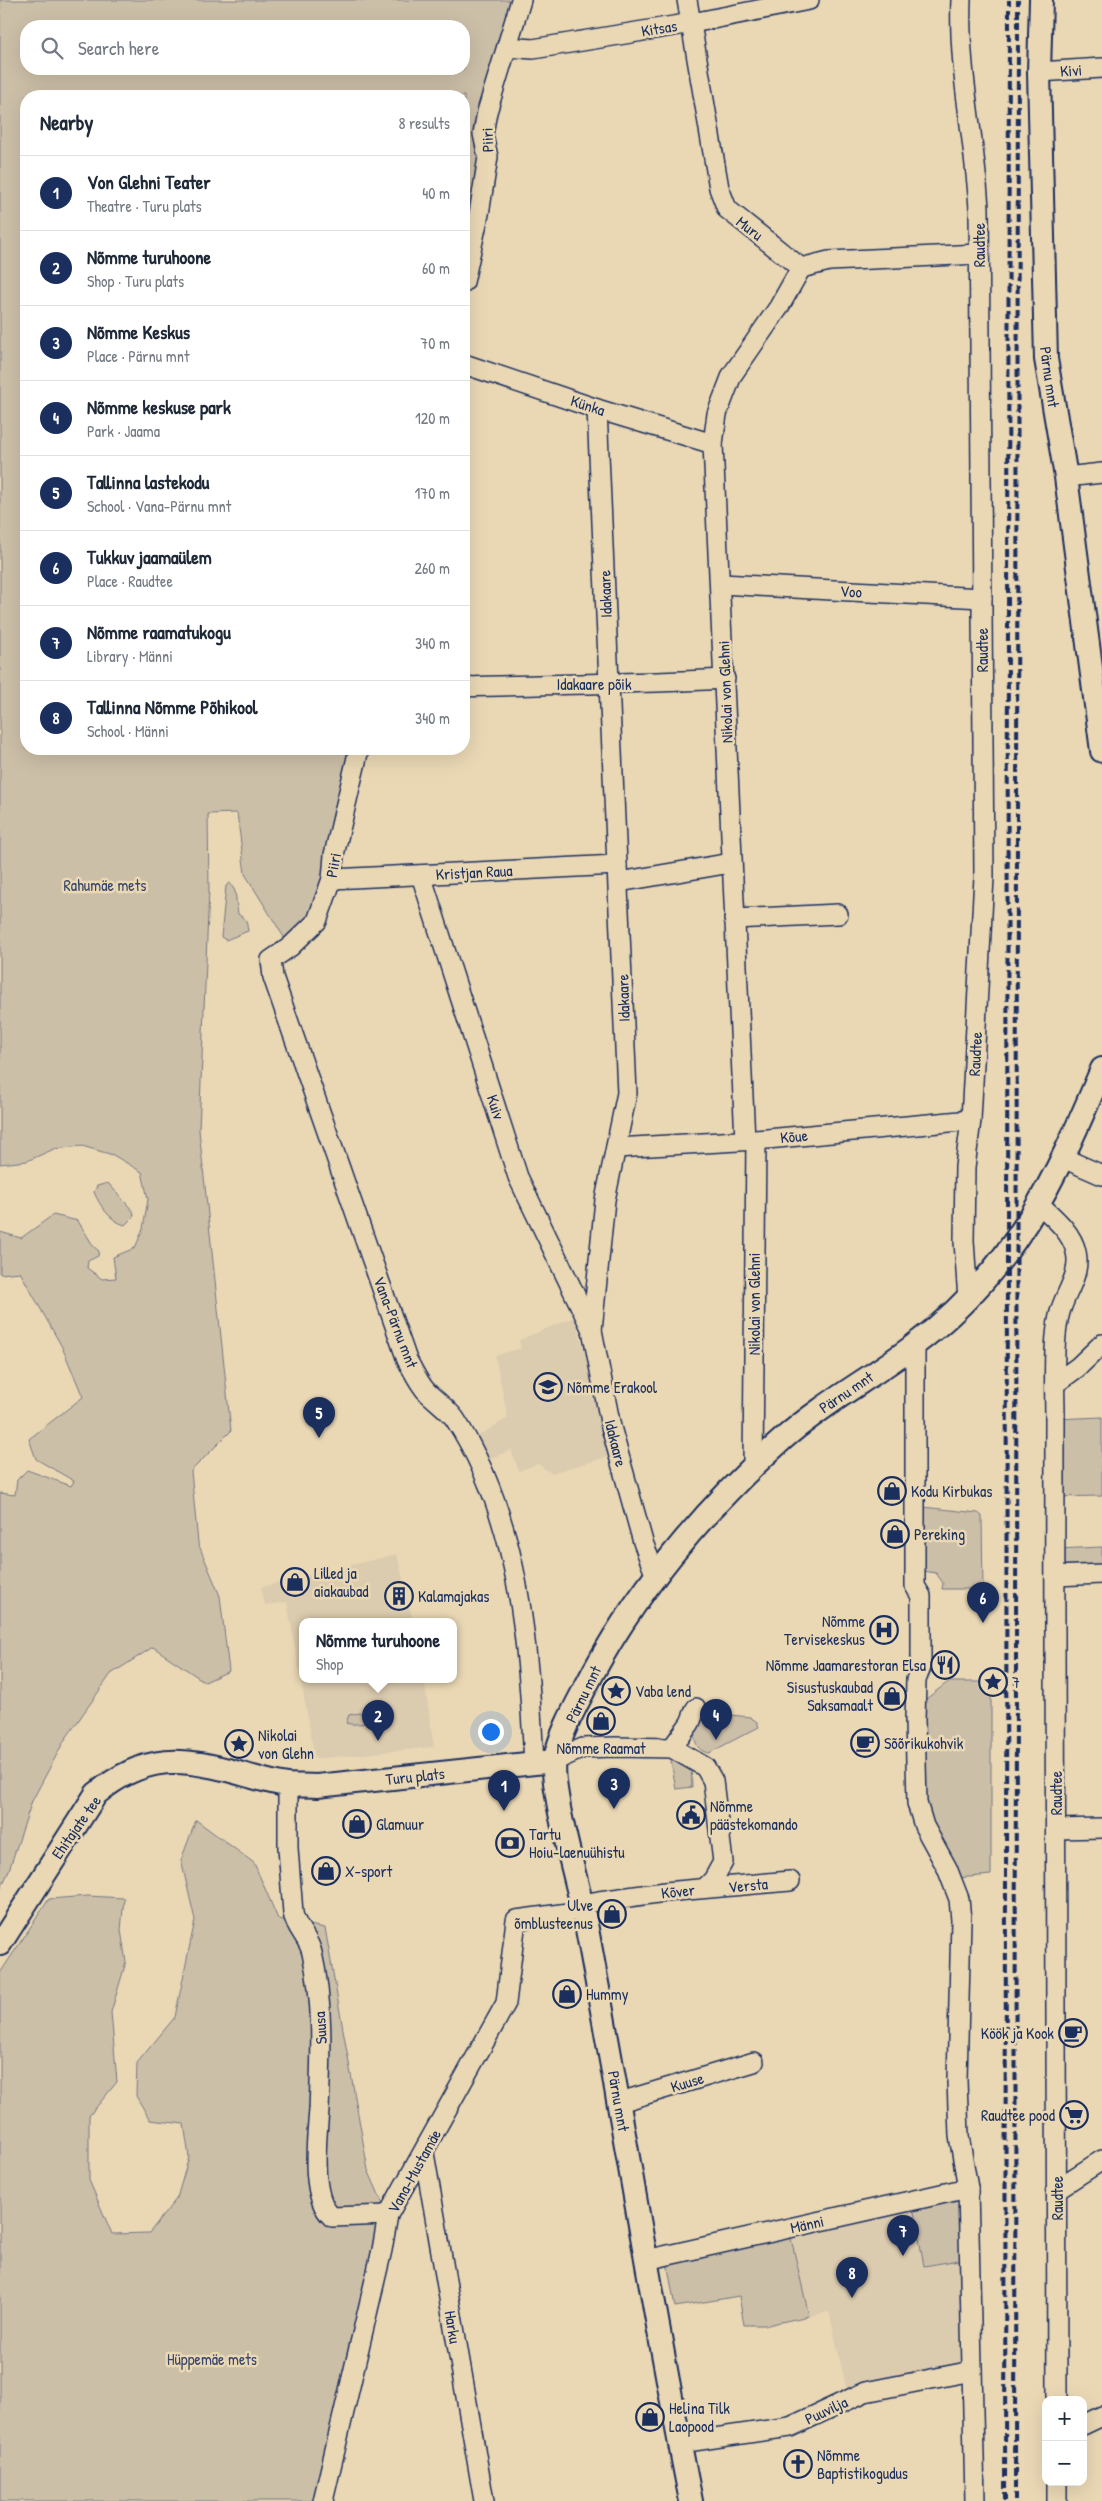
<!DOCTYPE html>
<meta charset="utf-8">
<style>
body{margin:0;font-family:"Patrick Hand",sans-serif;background:#f6f6f7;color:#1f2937}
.controls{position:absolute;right:15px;bottom:15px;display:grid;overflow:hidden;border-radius:10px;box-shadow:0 5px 20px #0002}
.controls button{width:45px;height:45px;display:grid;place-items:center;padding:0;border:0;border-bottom:1px solid #e0e1e3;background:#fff;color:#1f2937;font:25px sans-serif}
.you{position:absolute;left:490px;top:1731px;width:18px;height:18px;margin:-12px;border:4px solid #fff;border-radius:50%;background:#1a73e8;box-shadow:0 0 0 8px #1a73e833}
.badge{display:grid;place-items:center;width:32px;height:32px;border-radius:50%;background:#1b2f5e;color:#fff;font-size:16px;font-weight:700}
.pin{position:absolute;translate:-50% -41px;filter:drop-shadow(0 1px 2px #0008)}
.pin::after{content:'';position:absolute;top:26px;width:18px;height:15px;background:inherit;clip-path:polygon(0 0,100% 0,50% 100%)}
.popup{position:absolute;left:299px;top:1618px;width:158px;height:65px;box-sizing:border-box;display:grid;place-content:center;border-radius:10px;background:#fff;filter:drop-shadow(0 1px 4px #0005);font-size:16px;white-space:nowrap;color:#747a83}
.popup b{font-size:19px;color:#1f2937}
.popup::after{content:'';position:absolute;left:50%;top:100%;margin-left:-10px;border:10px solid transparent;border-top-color:#fff}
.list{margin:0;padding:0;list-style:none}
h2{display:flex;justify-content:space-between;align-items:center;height:65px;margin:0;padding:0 20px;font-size:21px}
h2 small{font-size:16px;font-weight:400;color:#747a83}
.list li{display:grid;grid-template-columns:32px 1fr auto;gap:15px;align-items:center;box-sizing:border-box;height:75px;padding:0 20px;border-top:1px solid #e0e1e3}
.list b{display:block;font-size:19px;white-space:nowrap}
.list p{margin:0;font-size:16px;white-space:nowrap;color:#747a83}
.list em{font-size:16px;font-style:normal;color:#747a83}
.icon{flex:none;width:28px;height:28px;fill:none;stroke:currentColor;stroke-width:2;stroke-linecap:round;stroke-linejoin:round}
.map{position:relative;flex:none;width:1102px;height:2501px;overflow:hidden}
.search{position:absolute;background:#fff;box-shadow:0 5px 20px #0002;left:20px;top:20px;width:450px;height:55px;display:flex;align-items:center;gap:12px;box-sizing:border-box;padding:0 18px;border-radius:20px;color:#747a83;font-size:19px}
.panel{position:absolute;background:#fff;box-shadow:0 5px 20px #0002;left:20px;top:90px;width:450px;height:665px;border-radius:20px}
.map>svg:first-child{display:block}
</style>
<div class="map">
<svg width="1102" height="2501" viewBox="0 0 1102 2501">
<rect width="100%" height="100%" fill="#ead8b5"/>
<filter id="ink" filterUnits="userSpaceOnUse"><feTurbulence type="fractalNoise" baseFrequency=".02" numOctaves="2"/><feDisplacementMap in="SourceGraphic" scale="10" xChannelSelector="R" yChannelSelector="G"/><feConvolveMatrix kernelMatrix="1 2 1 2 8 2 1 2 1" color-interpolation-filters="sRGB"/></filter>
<g filter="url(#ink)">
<!-- built -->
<g fill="#dbcbaf">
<path d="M575,1317L611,1456L551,1473L538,1464L519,1471L511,1450L484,1461L475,1438L508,1418L495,1356L521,1348L519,1340Z"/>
<path d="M397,1554L413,1622H303V1680H424L434,1747L315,1759L287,1602L265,1605L261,1587Z"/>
<path d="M963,2197L964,2368L848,2395L829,2312L767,2325H744L739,2296L675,2307L667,2262Z"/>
</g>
<!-- green -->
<g fill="#ccbfa8" stroke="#747783" fill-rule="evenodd">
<path d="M0,0H521L508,47L464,282V96H26V749H359L332,879L290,947L245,874L237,813L208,814L209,889L199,1130L231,1431L191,1471L198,1543L220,1596L229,1671L205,1682L153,1647L111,1674L64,1741L32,1801L8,1873L0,1890V1493L15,1495L17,1480L27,1470L71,1486L74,1481L36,1459L29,1439L83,1397L62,1347L20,1272L0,1274V1232L21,1238L53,1215L78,1221L94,1247L99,1251L98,1256L88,1261L87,1268L102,1279L116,1278L113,1257L135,1248L143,1229L148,1199L142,1172L113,1155L82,1146L54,1149L27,1161L0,1164ZM26,26H464V69H26Z"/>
<path d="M230,883L235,891L238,914L246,920L248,931L226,940L221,937L226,886Z"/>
<path d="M108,1183L133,1211L134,1216L125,1225C110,1221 100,1206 94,1192L97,1186Z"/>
<path d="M1102,1417V1496L1055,1497V1419Z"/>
<path d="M923,1507L978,1513L982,1516L983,1589H942L943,1583L936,1573L923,1571Z"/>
<path d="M1102,1547V1574L1055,1576V1549Z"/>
<path d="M948,1682H991V1875L958,1878L926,1812L921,1703Z"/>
<path d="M376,1710L380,1716C375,1723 354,1726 346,1723L349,1715Z"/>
<path d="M710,1713L750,1717L757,1722L759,1727L709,1753C695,1751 695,1739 692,1727L702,1716Z"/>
<path d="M671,1761L691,1764L692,1787L676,1789Z"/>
<path d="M196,1820L254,1863L278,1919L325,1928L368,2170L388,2215L323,2501H0V1973L49,1899L88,1896L124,1898L121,1930L126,1962L111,2012L117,2082L89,2116V2180L112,2234L149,2233L177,2198L189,2157L184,2124L150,2120L136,2096L137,2063L175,2017L195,1920L181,1860Z"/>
<path d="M963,2197L965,2259L924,2266L913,2206Z"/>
<path d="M790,2234L809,2316L767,2325H744L739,2296L675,2307L667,2262Z"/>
</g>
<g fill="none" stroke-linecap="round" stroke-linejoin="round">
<defs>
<g id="minor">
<path d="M687,0L719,188L727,209L801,268L829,261L979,254"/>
<path d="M961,0C958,70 975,139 979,209L984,877L971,1120L965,1167L964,1241L968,1300"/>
<path d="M508,47L533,49L692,23L809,0"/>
<path d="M1039,72L1102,68"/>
<path d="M464,282L479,214L488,157L483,134L487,112L521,0"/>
<path d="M464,364L597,409L713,444"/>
<path d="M597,409L627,1093L605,1200L592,1330L611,1427L643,1542L656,1577"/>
<path d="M1066,477L1102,473"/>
<path d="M721,584L982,598"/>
<path d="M464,687C551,684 638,684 725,679"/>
<path d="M359,749L334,855L332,879L317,921L290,947L271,960L273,977L407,1360C413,1370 419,1384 427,1392C436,1401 448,1409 455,1419C521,1521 528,1646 534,1764"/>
<path d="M421,875L518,1177L592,1330"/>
<path d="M332,879L617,865"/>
<path d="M619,882L731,863"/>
<path d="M734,919L838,914"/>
<path d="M745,1140L713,444L717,414L732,375L779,307L801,268"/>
<path d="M616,1148L756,1140L971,1120"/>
<path d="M1063,1158L1102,1175"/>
<path d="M1039,1204C1053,1217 1072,1232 1076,1252C1081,1273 1067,1290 1061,1309C1052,1335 1055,1389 1055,1419C1054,1746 1057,2073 1057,2400"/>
<path d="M915,1345V1586L921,1596V1667L916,1680L915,1720L917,1803L924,1826L947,1868L959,1899L961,1920L957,2080L959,2136L968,2188L975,2501"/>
<path d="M1056,1383L1078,1367L1102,1344"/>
<path d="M753,1468L756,1140"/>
<path d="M1055,1576L1102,1574"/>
<path d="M672,1748L690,1723L696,1708"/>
<path d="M554,1761L583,1748L615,1747L672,1748L705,1767L713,1781L723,1862L713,1880L705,1888"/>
<path d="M288,1785V1848L293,1913C296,1929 309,1938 312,1953C324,2004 321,2059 319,2110C317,2138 309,2197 332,2217L388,2215"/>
<path d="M1056,1829L1102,1828"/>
<path d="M620,2102L754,2062"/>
<path d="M424,2153L484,2501"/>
<path d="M1057,2189L1102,2160"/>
<path d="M646,2260L968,2188"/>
<path d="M1083,2425L1102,2416"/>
<path d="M680,2443L790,2427L865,2392L972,2371"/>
<path d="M323,2501L382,2250L388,2215L506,2003L516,1920L568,1913L582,1904L599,1901L665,1892L790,1881"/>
<path d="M1057,2501V2482"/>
</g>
<g id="major">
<path d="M1041,0L1039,72L1046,359L1066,477L1102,751"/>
<path d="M0,1944L96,1794C145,1753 184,1757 242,1774C257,1778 272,1783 287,1785C297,1786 307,1785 317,1786L554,1761"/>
<path d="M691,2501C653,2311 623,2120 587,1929C579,1889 567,1849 559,1808C557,1793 552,1774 555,1759C560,1735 573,1711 584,1690C632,1595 705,1508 784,1438C824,1403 871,1378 913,1346C1013,1272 1055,1181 1102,1069"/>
</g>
</defs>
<!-- minor casing -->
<use href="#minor" stroke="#1b2f5e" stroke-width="22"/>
<!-- major casing -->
<use href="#major" stroke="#1b2f5e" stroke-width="26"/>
<!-- minor -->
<use href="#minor" stroke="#ead8b5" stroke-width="19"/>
<!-- major -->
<use href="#major" stroke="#ead8b5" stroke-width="22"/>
<!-- rail -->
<g stroke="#1b2f5e" stroke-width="4" stroke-dasharray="8 4" stroke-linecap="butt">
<path d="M1005,2501L1009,0"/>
<path d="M1015,2501L1018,0"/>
</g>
</g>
</g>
<!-- icons -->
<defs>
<symbol id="school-ring" viewBox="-11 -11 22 22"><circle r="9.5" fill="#ead8b5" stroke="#1b2f5e" stroke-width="1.5"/><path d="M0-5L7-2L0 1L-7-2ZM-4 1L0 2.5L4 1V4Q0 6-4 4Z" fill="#1b2f5e"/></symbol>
<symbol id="shop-ring" viewBox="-11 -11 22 22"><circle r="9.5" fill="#ead8b5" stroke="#1b2f5e" stroke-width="1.5"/><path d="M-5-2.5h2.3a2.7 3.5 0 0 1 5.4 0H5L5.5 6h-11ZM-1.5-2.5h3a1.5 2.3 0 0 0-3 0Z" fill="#1b2f5e"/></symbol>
<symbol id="building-ring" viewBox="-11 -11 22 22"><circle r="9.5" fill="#ead8b5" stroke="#1b2f5e" stroke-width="1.5"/><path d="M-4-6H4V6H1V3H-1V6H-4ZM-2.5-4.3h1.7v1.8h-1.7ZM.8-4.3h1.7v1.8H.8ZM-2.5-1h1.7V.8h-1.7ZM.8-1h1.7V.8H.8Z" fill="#1b2f5e"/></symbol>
<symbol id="hospital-ring" viewBox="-11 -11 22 22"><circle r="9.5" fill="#ead8b5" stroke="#1b2f5e" stroke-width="1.5"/><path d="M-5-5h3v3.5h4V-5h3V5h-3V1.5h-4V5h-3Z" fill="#1b2f5e"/></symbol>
<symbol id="restaurant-ring" viewBox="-11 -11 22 22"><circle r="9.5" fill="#ead8b5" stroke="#1b2f5e" stroke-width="1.5"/><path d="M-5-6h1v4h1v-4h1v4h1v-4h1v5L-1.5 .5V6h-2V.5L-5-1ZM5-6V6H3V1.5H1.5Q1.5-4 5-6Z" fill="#1b2f5e"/></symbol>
<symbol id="sight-ring" viewBox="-11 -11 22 22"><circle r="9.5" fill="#ead8b5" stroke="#1b2f5e" stroke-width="1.5"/><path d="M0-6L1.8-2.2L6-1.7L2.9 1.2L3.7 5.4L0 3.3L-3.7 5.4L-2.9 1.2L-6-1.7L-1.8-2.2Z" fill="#1b2f5e"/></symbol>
<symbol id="cafe-ring" viewBox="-11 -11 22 22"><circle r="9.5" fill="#ead8b5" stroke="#1b2f5e" stroke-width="1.5"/><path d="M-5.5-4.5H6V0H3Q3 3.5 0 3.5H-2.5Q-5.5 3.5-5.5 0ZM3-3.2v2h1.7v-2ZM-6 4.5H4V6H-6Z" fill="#1b2f5e"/></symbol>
<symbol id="civic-ring" viewBox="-11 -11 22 22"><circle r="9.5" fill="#ead8b5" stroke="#1b2f5e" stroke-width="1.5"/><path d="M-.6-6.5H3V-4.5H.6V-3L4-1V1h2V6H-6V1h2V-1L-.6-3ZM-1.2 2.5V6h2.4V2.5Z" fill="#1b2f5e"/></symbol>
<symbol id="bank-ring" viewBox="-11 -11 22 22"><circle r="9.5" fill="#ead8b5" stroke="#1b2f5e" stroke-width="1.5"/><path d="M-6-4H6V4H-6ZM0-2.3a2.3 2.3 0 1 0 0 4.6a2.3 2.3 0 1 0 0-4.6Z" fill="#1b2f5e"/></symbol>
<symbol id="supermarket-ring" viewBox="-11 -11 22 22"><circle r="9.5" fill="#ead8b5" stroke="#1b2f5e" stroke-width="1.5"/><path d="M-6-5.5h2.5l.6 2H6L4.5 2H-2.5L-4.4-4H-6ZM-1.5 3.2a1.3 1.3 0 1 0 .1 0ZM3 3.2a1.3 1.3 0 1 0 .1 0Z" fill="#1b2f5e"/></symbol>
<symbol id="church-ring" viewBox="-11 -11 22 22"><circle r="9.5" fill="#ead8b5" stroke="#1b2f5e" stroke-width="1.5"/><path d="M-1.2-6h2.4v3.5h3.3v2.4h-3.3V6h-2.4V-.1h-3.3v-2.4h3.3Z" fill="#1b2f5e"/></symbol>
</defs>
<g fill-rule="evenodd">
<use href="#school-ring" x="532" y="1371" width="32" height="32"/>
<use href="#shop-ring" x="876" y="1475" width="32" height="32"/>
<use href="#shop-ring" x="879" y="1518" width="32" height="32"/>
<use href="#shop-ring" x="279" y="1566" width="32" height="32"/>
<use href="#building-ring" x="383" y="1580" width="32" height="32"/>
<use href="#hospital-ring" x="868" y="1614" width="32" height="32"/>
<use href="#restaurant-ring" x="929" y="1649" width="32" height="32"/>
<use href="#sight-ring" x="977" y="1666" width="32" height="32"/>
<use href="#sight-ring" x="600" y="1675" width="32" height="32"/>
<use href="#shop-ring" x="876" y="1680" width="32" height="32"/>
<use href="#shop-ring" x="585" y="1705" width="32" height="32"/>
<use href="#cafe-ring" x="849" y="1727" width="32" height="32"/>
<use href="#sight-ring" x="223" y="1728" width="32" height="32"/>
<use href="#civic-ring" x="675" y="1799" width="32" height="32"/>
<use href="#shop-ring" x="341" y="1808" width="32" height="32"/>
<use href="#bank-ring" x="494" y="1827" width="32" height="32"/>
<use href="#shop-ring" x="310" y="1855" width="32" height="32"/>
<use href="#shop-ring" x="596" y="1898" width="32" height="32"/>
<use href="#shop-ring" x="551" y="1978" width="32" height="32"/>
<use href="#cafe-ring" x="1057" y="2017" width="32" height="32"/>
<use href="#supermarket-ring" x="1058" y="2099" width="32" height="32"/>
<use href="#shop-ring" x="634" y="2401" width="32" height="32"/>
<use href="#church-ring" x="782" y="2448" width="32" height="32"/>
</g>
<g text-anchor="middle" stroke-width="5" stroke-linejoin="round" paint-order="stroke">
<!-- street labels -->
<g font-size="16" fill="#1b2f5e" stroke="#ead8b5">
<text transform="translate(659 28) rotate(-9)" y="6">Kitsas</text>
<text transform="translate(1071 70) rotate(-4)" y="6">Kivi</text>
<text transform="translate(487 140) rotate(-92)" y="6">Piiri</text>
<text transform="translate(750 228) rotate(38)" y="6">Muru</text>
<text transform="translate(979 245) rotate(-90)" y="6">Raudtee</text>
<text transform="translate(1050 377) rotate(82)" y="6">Pärnu mnt</text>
<text transform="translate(588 405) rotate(18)" y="6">Künka</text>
<text transform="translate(851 591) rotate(3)" y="6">Voo</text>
<text transform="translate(605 594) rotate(-92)" y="6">Idakaare</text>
<text transform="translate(982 650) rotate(-90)" y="6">Raudtee</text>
<text x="594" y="690">Idakaare põik</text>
<text transform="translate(725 692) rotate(-92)" y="6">Nikolai von Glehni</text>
<text transform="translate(333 865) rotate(-80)" y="6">Piiri</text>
<text transform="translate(474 872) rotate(-3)" y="6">Kristjan Raua</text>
<text transform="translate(623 998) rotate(-92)" y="6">Idakaare</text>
<text transform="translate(975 1054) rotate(-87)" y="6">Raudtee</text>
<text transform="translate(496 1107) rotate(72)" y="6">Kuiv</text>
<text transform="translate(794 1136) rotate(-5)" y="6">Kõue</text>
<text transform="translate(754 1304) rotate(-90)" y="6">Nikolai von Glehni</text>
<text transform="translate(396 1322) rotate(69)" y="6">Vana-Pärnu mnt</text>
<text transform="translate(846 1392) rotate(-34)" y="6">Pärnu mnt</text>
<text transform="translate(616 1443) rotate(76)" y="6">Idakaare</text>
<text transform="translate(583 1694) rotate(-64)" y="6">Pärnu mnt</text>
<text transform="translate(415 1776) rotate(-6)" y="6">Turu plats</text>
<text transform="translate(1056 1793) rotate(-90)" y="6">Raudtee</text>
<text transform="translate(76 1827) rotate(-55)" y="6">Ehitajate tee</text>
<text transform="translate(748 1885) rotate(-5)" y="6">Versta</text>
<text transform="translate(678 1891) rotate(-6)" y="6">Kõver</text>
<text transform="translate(320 2028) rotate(-94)" y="6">Suusa</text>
<text transform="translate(687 2082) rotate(-17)" y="6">Kuuse</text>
<text transform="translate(619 2101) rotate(80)" y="6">Pärnu mnt</text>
<text transform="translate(414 2171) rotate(-61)" y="6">Vana-Mustamäe</text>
<text transform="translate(1057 2198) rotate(-90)" y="6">Raudtee</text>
<text transform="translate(807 2224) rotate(-12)" y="6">Männi</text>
<text transform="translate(453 2327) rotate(81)" y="6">Harku</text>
<text transform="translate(826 2410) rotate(-25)" y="6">Puuvilja</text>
</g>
<!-- park labels -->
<g font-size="16" fill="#364569" stroke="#ead8b5">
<text x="105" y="891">Rahumäe mets</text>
<text x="212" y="2365">Hüppemäe mets</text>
</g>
<!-- poi labels -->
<g font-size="16" fill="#1b2f5e" stroke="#ead8b5" text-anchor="start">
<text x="567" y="1393">Nõmme Erakool</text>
<text x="911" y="1497">Kodu Kirbukas</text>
<text x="914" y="1540">Pereking</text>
<text x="314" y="1579">Lilled ja<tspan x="314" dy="18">aiakaubad</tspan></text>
<text x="418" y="1602">Kalamajakas</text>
<text x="865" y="1627" text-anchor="end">Nõmme<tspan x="865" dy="18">Tervisekeskus</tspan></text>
<text x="926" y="1671" text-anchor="end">Nõmme Jaamarestoran Elsa</text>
<text x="1012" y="1688">7</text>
<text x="873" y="1693" text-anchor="end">Sisustuskaubad<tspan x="873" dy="18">Saksamaalt</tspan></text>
<text x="635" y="1697">Vaba lend</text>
<text x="258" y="1741">Nikolai<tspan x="258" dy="18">von Glehn</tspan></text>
<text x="884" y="1749">Sõõrikukohvik</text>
<text x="601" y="1754" text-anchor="middle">Nõmme Raamat</text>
<text x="710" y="1812">Nõmme<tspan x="710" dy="18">päästekomando</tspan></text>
<text x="376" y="1830">Glamuur</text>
<text x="529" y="1840">Tartu<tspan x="529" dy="18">Hoiu-laenuühistu</tspan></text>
<text x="345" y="1877">X-sport</text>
<text x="593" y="1911" text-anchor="end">Ulve<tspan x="593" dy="18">õmblusteenus</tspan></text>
<text x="586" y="2000">Hummy</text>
<text x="1054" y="2039" text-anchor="end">Köök ja Kook</text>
<text x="1055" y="2121" text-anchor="end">Raudtee pood</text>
<text x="669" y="2414">Helina Tilk<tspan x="669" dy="18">Laopood</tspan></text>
<text x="817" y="2461">Nõmme<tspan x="817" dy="18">Baptistikogudus</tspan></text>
</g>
</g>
</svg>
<div class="controls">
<button>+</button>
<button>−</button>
</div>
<div class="you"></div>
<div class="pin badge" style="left:504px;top:1811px">1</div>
<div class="pin badge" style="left:378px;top:1741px">2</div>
<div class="popup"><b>Nõmme turuhoone</b>Shop</div>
<div class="pin badge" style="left:614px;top:1809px">3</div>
<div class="pin badge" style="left:716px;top:1740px">4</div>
<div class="pin badge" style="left:319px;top:1438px">5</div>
<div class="pin badge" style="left:983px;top:1623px">6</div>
<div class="pin badge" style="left:903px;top:2256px">7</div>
<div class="pin badge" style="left:852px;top:2298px">8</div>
<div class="search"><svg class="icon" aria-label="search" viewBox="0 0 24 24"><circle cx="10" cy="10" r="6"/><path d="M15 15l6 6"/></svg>Search here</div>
<section class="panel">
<h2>Nearby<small>8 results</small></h2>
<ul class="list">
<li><span class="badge">1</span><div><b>Von Glehni Teater</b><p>Theatre · Turu plats</p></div><em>40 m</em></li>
<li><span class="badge">2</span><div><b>Nõmme turuhoone</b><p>Shop · Turu plats</p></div><em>60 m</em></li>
<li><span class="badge">3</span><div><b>Nõmme Keskus</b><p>Place · Pärnu mnt</p></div><em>70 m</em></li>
<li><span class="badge">4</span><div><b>Nõmme keskuse park</b><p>Park · Jaama</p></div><em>120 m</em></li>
<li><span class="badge">5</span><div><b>Tallinna lastekodu</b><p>School · Vana-Pärnu mnt</p></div><em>170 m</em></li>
<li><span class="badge">6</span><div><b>Tukkuv jaamaülem</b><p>Place · Raudtee</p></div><em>260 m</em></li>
<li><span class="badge">7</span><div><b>Nõmme raamatukogu</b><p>Library · Männi</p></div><em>340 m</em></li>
<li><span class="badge">8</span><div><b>Tallinna Nõmme Põhikool</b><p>School · Männi</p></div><em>340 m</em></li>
</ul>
</section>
</div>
